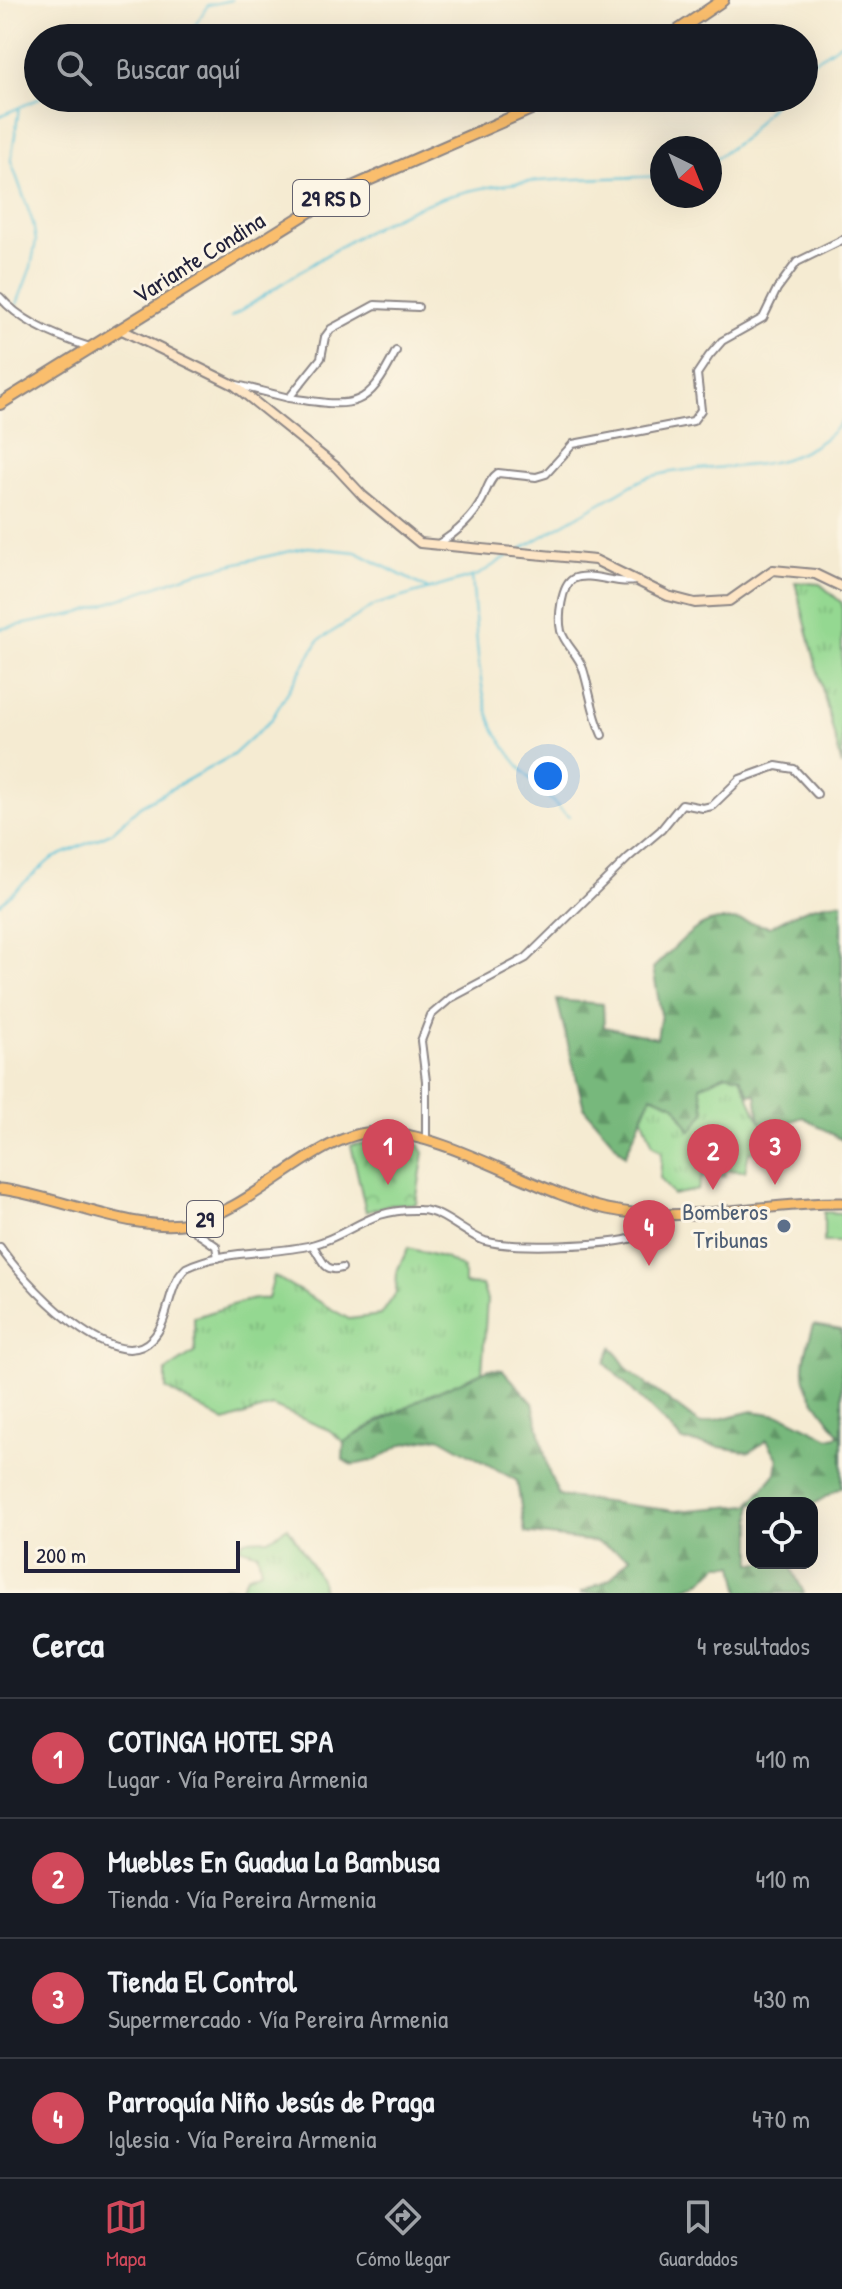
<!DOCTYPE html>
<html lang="es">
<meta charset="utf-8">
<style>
body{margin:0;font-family:"Patrick Hand",sans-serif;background:#20242c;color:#f1f3f6}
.controls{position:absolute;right:24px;bottom:24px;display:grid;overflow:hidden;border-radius:16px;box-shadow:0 8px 32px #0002}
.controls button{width:72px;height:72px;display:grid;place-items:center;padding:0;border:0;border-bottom:2px solid #363941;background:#171b24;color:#f1f3f6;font:40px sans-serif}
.compass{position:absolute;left:650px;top:136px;width:72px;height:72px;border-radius:50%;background:#171b24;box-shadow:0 8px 32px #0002;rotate:137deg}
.scale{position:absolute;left:24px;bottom:20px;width:216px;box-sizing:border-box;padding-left:8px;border:4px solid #22223b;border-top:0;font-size:22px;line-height:28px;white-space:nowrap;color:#22223b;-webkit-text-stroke:6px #fcf5e5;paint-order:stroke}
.you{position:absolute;left:548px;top:776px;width:28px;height:28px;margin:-20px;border:6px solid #fff;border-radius:50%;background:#1a73e8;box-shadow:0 0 0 12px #1a73e833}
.badge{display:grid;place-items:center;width:52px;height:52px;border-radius:50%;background:#d1495b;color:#fff;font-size:26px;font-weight:700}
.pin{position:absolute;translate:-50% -66px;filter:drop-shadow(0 2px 4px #0008)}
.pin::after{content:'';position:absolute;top:42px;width:28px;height:24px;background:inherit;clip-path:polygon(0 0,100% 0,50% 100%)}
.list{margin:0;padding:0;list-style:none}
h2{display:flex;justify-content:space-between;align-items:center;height:104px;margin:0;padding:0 32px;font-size:34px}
h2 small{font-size:26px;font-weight:400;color:#9ea1a6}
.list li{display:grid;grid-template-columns:52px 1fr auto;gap:24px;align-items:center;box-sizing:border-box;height:120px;padding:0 32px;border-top:2px solid #363941}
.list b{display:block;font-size:30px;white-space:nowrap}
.list p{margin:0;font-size:26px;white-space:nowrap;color:#9ea1a6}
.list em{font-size:26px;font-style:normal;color:#9ea1a6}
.icon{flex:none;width:44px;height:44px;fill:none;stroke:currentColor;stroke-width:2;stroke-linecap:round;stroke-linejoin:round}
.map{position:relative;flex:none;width:842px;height:1593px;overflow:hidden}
.search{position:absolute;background:#171b24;box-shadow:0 8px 32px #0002;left:24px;right:24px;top:24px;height:88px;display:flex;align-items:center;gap:20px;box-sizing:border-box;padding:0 28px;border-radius:44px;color:#9ea1a6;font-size:30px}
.sheet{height:584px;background:#171b24}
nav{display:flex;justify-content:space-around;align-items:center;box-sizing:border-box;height:112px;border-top:2px solid #363941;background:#171b24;font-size:22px;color:#9ea1a6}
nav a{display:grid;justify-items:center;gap:4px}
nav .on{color:#d1495b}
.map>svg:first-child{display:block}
</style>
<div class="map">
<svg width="842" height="1593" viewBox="0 0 842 1593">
<defs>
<pattern id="grass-tufts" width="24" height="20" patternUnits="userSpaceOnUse" patternTransform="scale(2)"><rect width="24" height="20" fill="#94d891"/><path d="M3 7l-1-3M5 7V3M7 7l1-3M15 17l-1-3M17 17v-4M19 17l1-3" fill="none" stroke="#7fb97e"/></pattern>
<pattern id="forest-firs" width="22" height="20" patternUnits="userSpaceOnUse" patternTransform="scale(2)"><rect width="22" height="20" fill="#77b87b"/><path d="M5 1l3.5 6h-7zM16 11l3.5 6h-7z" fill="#619566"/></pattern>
<pattern id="park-crowns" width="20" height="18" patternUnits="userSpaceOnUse" patternTransform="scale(2)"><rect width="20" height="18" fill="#94d891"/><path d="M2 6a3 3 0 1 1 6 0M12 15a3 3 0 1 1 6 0" fill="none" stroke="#7fb97e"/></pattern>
</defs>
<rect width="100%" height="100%" fill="#fcf5e5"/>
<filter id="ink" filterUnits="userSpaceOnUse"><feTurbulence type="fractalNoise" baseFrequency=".0125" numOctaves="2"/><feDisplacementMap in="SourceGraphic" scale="16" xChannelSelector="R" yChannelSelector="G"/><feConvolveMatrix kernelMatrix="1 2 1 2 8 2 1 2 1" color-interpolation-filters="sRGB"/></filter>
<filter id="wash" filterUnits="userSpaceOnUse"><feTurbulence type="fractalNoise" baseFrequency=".006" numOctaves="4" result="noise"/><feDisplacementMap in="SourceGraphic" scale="32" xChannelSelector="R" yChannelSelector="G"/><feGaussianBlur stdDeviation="1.8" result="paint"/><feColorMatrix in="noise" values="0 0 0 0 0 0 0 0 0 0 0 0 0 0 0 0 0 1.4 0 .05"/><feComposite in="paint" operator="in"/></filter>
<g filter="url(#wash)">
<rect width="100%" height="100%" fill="#f5ebd2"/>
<!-- grass -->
<g fill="url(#grass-tufts)" stroke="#5b7d66" stroke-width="2">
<path d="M795,582L820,584L842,603V766Z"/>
<path d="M726,1074L740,1077L760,1122L777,1126L776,1141L770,1152H749L745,1171L726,1170L721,1165L704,1168L698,1190L673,1195L660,1178L662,1152L653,1145L642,1116L652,1095L675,1105L690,1130L700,1086Z"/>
<path d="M408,1248L445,1258L464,1269V1284L482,1285L487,1300L482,1373L378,1421L344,1442L329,1430L272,1406L225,1422L166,1389V1371L195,1352L194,1317C217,1312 248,1296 268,1299L274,1276L349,1319L381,1315L396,1293L397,1271Z"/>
<path d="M288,1527L322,1582L324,1593H220L224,1587L241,1589L247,1576L261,1570L258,1553L239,1547L244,1540L268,1539Z"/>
</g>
<!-- forest -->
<g fill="url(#forest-firs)" stroke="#4c6d5b" stroke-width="2">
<path d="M842,902V1140L803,1117L777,1126L760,1122L756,1094L750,1095L740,1077L726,1074L700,1086L705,1112L691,1131L675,1105L652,1095L625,1156L584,1108L557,1000L603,1004L604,1027L657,1038L661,1014L653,968C701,923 701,910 770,927C792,914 815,903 842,902Z"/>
<path d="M714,1162L726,1170L725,1176L703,1178L704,1168Z"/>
<path d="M814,1325L842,1330V1487L812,1505L752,1503V1563H789L804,1593H740L734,1565H719C698,1590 674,1593 640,1589L628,1593H580L610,1579L630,1557L596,1542L525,1533L517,1481L439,1437L403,1444L376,1460L353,1465L343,1460L344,1442L423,1398L489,1369L503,1370L533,1403L549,1473L559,1496L675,1511L749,1505L776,1473L778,1459L767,1440L750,1452L683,1441L605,1363L612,1347L629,1371L700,1424L752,1411L785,1416L829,1438L840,1435C806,1387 793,1386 814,1325Z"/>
</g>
<!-- park -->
<path fill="url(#park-crowns)" stroke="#5b7d66" stroke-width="2" d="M403,1139L419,1145L424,1152L416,1204H391L366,1212L351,1145Z"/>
<!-- pitch -->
<path fill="#94d891" stroke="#5b7d66" stroke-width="2" d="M824,1212L842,1213V1242H824Z"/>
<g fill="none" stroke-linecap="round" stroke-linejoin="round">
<!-- stream -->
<g stroke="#5bc2d9" stroke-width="2">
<path d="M187,38L208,5L232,0"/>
<path d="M804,68L842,42"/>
<path d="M0,116L40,98"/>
<path d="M710,163L745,137L778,98"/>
<path d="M17,304L31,267L36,241L33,223L11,161L19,108"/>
<path d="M231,317C300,273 370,220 449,196C516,176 593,180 662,176"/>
<path d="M521,549C551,531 581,514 611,497C623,491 636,481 649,477C720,457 787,484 842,422"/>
<path d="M472,577C477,623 475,700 500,739C518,769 543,793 569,817"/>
<path d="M0,629L80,613L194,573L308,547L356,552L428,589"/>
<path d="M0,904L51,859L111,833L140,806L233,755L271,720L319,640L375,605L478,575L508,556"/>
</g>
</g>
</g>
<g filter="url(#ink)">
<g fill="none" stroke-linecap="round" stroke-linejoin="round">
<defs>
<g id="street">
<path d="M0,297C21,322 60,338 90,347"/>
<path d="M237,385L289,398L321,358L325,337L331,329L375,305L418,307"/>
<path d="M289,398C353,407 366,412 396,351"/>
<path d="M438,544C456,533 472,520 482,500C487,490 489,479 498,473L536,477L546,474L573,444L693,421L701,410L697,374L709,356L722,341L763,318L777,289L797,262L842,240"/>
<path d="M602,735C592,713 590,691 583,669C579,655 565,645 561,631C558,618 561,586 573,579C590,571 616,585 635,581"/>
<path d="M426,1140V1081L421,1041L431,1015L451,998L526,958L629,857L661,830L682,804L703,808L712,806L740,779L776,766L794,769L817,794"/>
<path d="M191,1222L197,1233L216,1246L218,1258"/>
<path d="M312,1245C322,1257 323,1274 342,1268"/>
<path d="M0,1247C20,1278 114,1381 152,1339C171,1320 166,1287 186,1268C224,1249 272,1255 312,1245C355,1234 366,1208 420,1210C442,1210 464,1234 485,1241C511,1249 611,1246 636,1237C649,1233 656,1225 662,1214"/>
</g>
<path id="secondary" d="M122,330L234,385L336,467L363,496L420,543L595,560L668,596L695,603L729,601L773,570L815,574L842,587"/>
<path id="primary" d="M0,1189C60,1196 131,1233 190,1223C255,1210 318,1131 378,1132C447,1132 535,1193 607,1209C683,1225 765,1202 842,1203"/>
<g id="highway">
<path d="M667,38L723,0"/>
<path d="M0,404L341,192L556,98"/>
</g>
</defs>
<!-- street casing -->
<use href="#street" stroke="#8c8686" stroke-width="10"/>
<!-- secondary casing -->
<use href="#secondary" stroke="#8c8686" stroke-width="12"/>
<!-- primary casing -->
<use href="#primary" stroke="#8c8686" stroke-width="13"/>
<!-- highway casing -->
<use href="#highway" stroke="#8c8686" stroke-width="14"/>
<!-- street -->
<use href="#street" stroke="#fff" stroke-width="6"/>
<!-- secondary -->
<use href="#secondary" stroke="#fde5c5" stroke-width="8"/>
<!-- primary -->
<use href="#primary" stroke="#fabe6d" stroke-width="9"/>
<!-- highway -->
<use href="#highway" stroke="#fabe6d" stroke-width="10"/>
</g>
</g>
<!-- markers -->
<circle fill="#5c6f8a" stroke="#fcf5e5" stroke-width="3" cx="784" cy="1226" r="8"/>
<g text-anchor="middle" stroke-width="6" stroke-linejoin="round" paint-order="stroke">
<!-- shield labels -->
<g fill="#fcf5e5" stroke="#63616e" stroke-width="2">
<rect x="293" y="180" width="76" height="36" rx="6"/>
<rect x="187" y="1201" width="36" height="36" rx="6"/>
</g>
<g font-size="22" font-weight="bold" fill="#22223b">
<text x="331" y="206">29 RS D</text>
<text x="205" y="1227">29</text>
</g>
<!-- street labels -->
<g font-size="24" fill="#22223b" stroke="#fcf5e5">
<text transform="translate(199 258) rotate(-32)" y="8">Variante Condina</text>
</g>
<!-- service labels -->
<g font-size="24" fill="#4e5e75" stroke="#fcf5e5" text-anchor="end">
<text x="768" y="1220">Bomberos<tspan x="768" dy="28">Tribunas</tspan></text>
</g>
</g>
</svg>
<div class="controls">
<button><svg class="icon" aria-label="locate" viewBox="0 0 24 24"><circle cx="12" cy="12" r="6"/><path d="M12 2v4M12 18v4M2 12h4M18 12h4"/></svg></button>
</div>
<svg class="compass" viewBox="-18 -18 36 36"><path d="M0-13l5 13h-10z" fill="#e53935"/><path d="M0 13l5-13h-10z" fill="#9ea1a6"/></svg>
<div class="scale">200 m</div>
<div class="you"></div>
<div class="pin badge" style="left:388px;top:1185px">1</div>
<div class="pin badge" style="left:713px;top:1190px">2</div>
<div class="pin badge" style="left:775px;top:1185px">3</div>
<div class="pin badge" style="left:649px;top:1266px">4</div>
<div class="search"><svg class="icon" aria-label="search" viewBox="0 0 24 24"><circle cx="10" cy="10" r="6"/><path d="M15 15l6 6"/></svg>Buscar aquí</div>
</div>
<section class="sheet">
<h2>Cerca<small>4 resultados</small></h2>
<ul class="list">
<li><span class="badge">1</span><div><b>COTINGA HOTEL SPA</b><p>Lugar · Vía Pereira Armenia</p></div><em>410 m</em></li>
<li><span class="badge">2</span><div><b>Muebles En Guadua La Bambusa</b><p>Tienda · Vía Pereira Armenia</p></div><em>410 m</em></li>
<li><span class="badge">3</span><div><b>Tienda El Control</b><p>Supermercado · Vía Pereira Armenia</p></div><em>430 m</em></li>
<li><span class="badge">4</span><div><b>Parroquía Niño Jesús de Praga</b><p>Iglesia · Vía Pereira Armenia</p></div><em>470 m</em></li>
</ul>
</section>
<nav>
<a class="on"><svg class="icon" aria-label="map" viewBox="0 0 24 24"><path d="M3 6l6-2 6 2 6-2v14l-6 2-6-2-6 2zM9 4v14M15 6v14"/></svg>Mapa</a>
<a><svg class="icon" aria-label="directions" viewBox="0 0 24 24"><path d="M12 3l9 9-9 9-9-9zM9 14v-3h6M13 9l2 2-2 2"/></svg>Cómo llegar</a>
<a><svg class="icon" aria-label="saved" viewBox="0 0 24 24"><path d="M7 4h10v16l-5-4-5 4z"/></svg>Guardados</a>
</nav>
